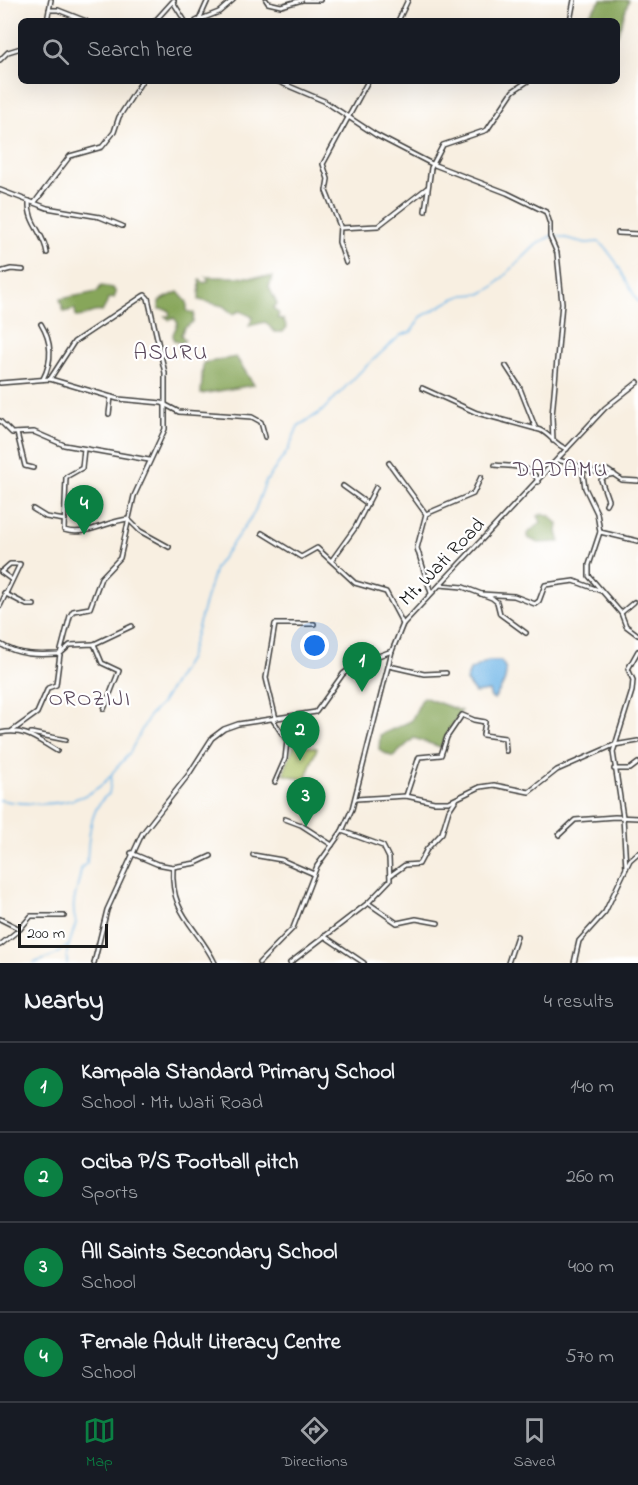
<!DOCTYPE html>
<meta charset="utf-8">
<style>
body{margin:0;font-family:"Indie Flower",sans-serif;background:#20242c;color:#f1f3f6}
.scale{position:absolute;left:18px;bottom:15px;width:90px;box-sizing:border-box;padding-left:6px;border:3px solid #1c1c1c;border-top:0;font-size:16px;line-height:21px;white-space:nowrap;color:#1c1c1c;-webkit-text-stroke:4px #fff;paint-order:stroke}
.you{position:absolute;left:315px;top:646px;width:21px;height:21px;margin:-15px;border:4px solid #fff;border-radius:50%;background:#1a73e8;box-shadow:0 0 0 9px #1a73e833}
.badge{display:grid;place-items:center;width:39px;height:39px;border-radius:50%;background:#0b8043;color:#fff;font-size:20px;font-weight:700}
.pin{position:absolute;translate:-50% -50px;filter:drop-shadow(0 2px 3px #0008)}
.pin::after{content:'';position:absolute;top:32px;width:21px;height:18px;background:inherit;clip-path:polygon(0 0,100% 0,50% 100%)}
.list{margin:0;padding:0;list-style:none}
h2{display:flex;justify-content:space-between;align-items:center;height:78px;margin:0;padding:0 24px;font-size:26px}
h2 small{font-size:20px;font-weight:400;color:#9ea1a6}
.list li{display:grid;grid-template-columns:39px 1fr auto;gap:18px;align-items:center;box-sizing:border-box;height:90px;padding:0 24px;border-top:2px solid #363941}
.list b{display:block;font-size:22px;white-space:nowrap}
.list p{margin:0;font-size:20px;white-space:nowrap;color:#9ea1a6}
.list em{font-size:20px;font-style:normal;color:#9ea1a6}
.icon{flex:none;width:33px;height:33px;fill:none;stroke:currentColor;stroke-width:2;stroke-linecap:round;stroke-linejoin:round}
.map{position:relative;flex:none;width:638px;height:963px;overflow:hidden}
.search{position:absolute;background:#171b24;box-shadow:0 6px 24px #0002;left:18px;right:18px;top:18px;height:66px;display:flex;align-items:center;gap:15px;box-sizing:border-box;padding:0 21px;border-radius:9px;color:#9ea1a6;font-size:22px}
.sheet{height:438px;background:#171b24}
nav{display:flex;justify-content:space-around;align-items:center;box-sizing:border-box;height:84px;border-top:2px solid #363941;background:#171b24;font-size:16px;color:#9ea1a6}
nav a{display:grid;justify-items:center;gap:3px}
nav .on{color:#0b8043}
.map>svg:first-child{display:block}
</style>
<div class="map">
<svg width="638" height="963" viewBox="0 0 638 963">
<rect width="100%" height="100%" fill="#fff"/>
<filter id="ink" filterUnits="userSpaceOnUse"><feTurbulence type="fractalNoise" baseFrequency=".0167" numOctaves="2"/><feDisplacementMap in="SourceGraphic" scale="12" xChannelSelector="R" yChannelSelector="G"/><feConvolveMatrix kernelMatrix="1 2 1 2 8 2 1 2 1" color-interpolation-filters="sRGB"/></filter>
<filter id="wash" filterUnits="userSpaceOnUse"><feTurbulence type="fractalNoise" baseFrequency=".008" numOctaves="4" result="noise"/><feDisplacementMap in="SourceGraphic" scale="24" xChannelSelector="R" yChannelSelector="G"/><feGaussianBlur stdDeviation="1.35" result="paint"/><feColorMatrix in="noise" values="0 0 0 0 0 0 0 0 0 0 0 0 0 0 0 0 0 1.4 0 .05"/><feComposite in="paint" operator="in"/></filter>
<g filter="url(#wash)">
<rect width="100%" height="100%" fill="#f8efe1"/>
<!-- green -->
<path fill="#aabf64" stroke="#636e40" stroke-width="1.5" d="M295,743L317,748L305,780L283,774Z"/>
<!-- forest -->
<g fill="#87a65a" stroke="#52613b" stroke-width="1.5">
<path d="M601,0H629L617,36V21H584Z"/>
<path d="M206,277H273L269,287L277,304L273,308L279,314L277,318L283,319L287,327L283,332H275L265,322L249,326L253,317L240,311L233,314L223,306L199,300L200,280L204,283L209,281Z"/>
<path d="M101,286L113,288L116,293L114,298L107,299L108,301L102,312C93,309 87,317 76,317L75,309L64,312L60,299L97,292Z"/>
<path d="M178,292L187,302V311L194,313L193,322L184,328L181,335L185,340L182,343L174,341L173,334L178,323L174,318L170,320L165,316H170L169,310L159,309V301Z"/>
<path d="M236,357L254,385L201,394L203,363Z"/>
<path d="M542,514L550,516L558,524L557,532L560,542L538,543L528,538L527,534L541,522L538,516Z"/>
<path d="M423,697L461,711L440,747L414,738L393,757L379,750L380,735L411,721Z"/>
</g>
<!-- water -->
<path fill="#70b6e7" stroke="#466982" stroke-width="1.5" d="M488,661H501C512,673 502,688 494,699L491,698L489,691L475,693L466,681L470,670Z"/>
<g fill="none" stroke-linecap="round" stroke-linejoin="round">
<!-- stream -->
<g stroke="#70b6e7" stroke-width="1.5">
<path d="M0,800C39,807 86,808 112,774"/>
<path d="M34,963L55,955L67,946"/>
<path d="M67,963V951L76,923C69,901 79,891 81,868L87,863C88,843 89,806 109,794L112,773L129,754L149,716L161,704L189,658L215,568L254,513L265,483L288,450L298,426L321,412L363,369L401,335L411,332L421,317L453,299L464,295L480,294L492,288L538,243L553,235L586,243L599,242L604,246L616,262L638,302"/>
</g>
</g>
</g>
<g filter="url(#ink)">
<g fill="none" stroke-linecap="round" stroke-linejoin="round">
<defs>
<g id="minor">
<path d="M266,0L268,3L281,6L302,0"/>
<path d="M305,0H320"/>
<path d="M173,2L185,21"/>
<path d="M49,10H58L86,21"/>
<path d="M199,20L208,0"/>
<path d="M47,21L51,0"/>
<path d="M155,21L174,0"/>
<path d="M196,21L219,12L233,0"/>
<path d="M398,21L408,0"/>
<path d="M570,21L574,0"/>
<path d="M0,60L8,52L21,48"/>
<path d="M277,81L324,101L376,135L432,164L507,193L546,212L550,224V237L557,253L562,303L552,416L553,441"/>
<path d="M0,190L47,208L100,217L122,226"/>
<path d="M29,201C28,225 44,232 47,253"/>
<path d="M35,202L70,156L102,147L114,132L119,117L142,81"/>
<path d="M425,211L431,168L443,145L487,130L513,91L528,81"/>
<path d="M340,228L378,226L427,188"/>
<path d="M618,233L638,234"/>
<path d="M346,263L339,242L340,226L326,191L328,179L323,164L368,81"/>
<path d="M0,272L11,269L23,270"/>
<path d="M41,324C52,342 53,360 43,379"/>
<path d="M506,366L519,386L536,429"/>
<path d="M0,383L50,379L118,399L162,403L179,412L252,417L261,422L265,437"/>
<path d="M422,388L477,413L540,430C551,435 555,445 567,449"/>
<path d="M109,414L111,397"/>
<path d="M0,421L12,433L34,432L64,445L149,460"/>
<path d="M17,433L25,466L33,468"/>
<path d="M84,449L82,468L66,477L64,530C86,537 107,521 128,519L140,531L169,547"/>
<path d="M558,460L582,467L585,488L597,513L600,532L589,565V576L621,613L626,626L638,635"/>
<path d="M389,463L426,514L417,548L431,593"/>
<path d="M495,465C510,467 534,464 538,482"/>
<path d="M582,467L591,472L607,470L622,480L638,481"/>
<path d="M343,486L368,504"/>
<path d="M606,504L608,500L601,480L605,476L614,474"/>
<path d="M33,509L46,517L65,520"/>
<path d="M426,514L473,494L481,477"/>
<path d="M600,532L638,541"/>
<path d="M262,533L301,557L317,548L355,583L386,592L403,624"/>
<path d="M332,560L355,528L376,487"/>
<path d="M1,572L12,580"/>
<path d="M440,585L463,587L492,598L497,602L500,614L526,633"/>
<path d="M4,593L27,605H34"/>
<path d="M481,594L514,596L535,604L539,601L545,585L574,581L601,591"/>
<path d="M0,606L20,564H10L1,572"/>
<path d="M621,613L634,602"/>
<path d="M0,644C20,656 37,655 60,654L70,616L73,611L90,608L101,578L120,558L134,496L165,429V373L148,298L145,295L143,296L74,342L50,379"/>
<path d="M94,644L132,626"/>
<path d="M389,666L424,674L446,673"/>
<path d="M276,719L266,678L275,624H314"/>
<path d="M273,720L287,741L285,759L275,782"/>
<path d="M12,731L37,713L48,688L56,685L60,654L70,645L94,644L102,663L119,671L104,709"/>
<path d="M0,733C26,728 36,739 57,751"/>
<path d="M31,733L66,740"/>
<path d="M614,769H630L638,763"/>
<path d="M406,796L419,757L441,755L447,737L462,715L474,720L485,722L483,735L505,738L506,751"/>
<path d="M356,799L406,796L434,802H449L480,787L494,785L529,792L557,770L614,745L638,741"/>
<path d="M285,819L301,825L332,845"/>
<path d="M559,835L575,820L615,817L638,818"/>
<path d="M131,853L157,864L173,867C170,915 196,924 215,963"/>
<path d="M253,855L282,860L314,874"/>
<path d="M173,867L196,863L211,856"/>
<path d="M626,868L623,817L613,752L632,691L633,680L628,669L638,651"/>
<path d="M391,875L405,865L419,864L427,849L442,833L449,810L455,801"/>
<path d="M368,903L397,923L416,919L438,923"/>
<path d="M0,919L20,929L31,916H64"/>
<path d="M324,936L364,963"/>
<path d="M0,945L20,929"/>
<path d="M94,963L107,910L142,834L189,774L212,738L224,729L238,724L316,712L343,674L356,664L392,651"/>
<path d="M259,963L293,928L317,866L342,831L352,809L392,651L403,624L605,408L638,382"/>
<path d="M290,963L368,903L390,880L389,858L383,846L342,831"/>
<path d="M508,963L517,936"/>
<path d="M574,963L579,941L605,912L630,860L638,853"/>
</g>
</defs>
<!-- minor casing -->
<use href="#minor" stroke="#3d3c3a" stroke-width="6"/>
<!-- minor -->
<use href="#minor" stroke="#fff" stroke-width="3"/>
</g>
</g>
<g text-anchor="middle" stroke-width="4.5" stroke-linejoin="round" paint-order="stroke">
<!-- street labels -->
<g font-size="20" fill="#1c1c1c" stroke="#fff">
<text transform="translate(441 561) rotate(-46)" y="7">Mt. Wati Road</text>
</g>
<!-- quarter labels -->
<g font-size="22" letter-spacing="1.5" fill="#5a485b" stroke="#fff">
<text x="171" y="359">ASURU</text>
<text x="561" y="476">DADAMU</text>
<text x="90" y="705">OROZIJI</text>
</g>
</g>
</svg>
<div class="scale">200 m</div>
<div class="you"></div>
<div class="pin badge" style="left:362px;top:692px">1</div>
<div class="pin badge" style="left:300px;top:761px">2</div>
<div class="pin badge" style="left:306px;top:827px">3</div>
<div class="pin badge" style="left:84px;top:535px">4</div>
<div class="search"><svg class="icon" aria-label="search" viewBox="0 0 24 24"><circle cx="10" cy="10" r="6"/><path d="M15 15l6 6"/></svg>Search here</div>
</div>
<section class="sheet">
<h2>Nearby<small>4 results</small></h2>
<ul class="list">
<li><span class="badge">1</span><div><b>Kampala Standard Primary School</b><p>School · Mt. Wati Road</p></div><em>140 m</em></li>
<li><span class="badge">2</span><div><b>Ociba P/S Football pitch</b><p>Sports</p></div><em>260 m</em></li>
<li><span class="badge">3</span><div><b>All Saints Secondary School</b><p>School</p></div><em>400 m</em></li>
<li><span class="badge">4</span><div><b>Female Adult Literacy Centre</b><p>School</p></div><em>570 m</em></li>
</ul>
</section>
<nav>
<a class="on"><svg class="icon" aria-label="map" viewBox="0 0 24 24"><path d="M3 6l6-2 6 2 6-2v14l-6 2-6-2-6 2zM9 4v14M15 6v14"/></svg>Map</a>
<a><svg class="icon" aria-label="directions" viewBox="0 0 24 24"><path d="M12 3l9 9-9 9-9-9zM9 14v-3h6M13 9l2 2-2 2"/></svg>Directions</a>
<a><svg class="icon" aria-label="saved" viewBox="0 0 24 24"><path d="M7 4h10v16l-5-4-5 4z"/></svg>Saved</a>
</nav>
